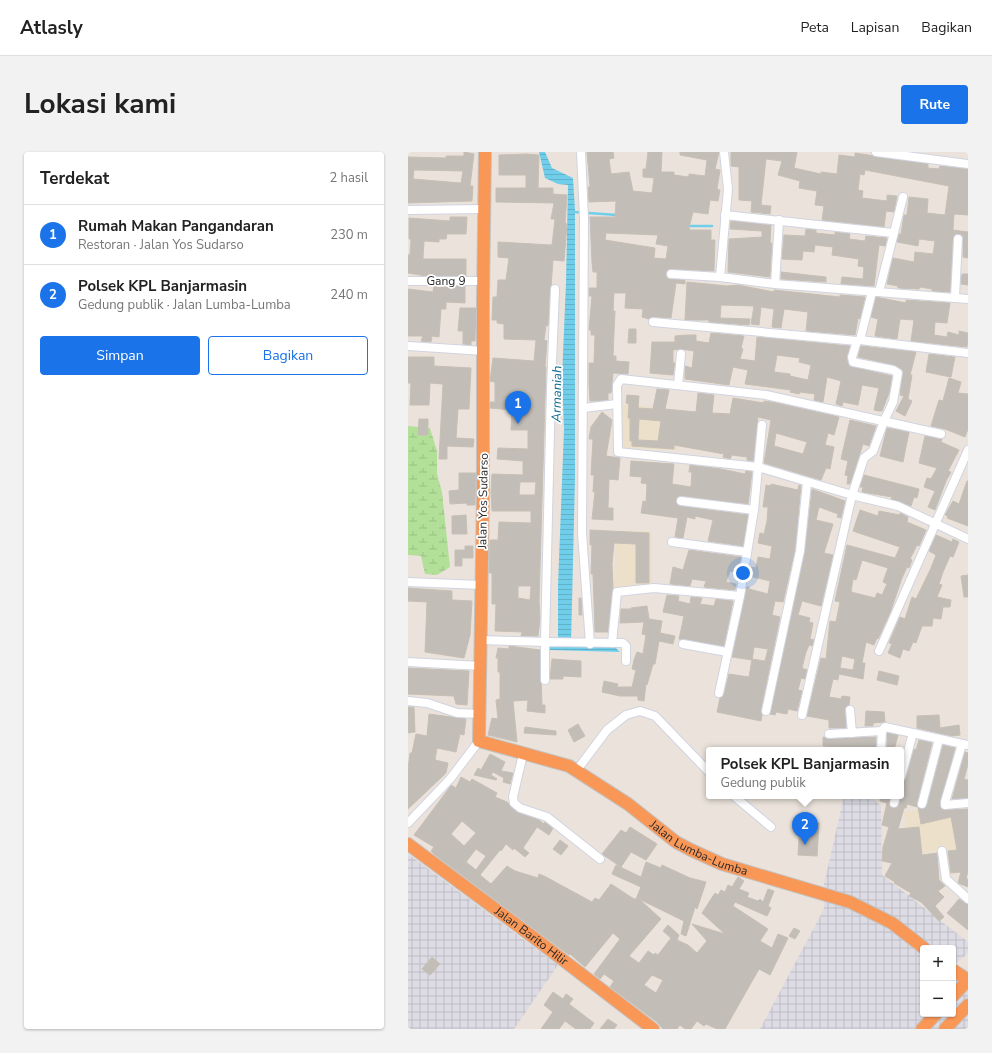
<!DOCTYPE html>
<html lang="id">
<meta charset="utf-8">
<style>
body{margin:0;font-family:"Nunito Sans",sans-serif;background:#f2f2f2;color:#222}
.controls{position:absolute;right:12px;bottom:12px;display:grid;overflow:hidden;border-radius:4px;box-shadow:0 1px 3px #0004}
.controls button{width:36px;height:36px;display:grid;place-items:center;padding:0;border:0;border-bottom:1px solid #e0e0e0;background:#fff;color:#222;font:20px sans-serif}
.you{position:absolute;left:335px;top:421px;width:14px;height:14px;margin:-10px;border:3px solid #fff;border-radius:50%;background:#1a73e8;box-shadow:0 0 0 6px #1a73e833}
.badge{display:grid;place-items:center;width:26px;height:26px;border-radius:50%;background:#1a73e8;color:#fff;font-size:13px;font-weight:700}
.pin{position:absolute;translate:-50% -33px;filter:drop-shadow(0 1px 2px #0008)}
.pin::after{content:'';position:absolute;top:21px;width:14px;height:12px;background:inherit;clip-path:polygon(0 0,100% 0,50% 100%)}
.popup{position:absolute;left:298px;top:595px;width:198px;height:52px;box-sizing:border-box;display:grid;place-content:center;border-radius:4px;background:#fff;filter:drop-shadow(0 1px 3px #0005);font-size:13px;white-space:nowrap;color:#767676}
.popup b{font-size:15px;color:#222}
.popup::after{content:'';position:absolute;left:50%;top:100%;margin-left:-8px;border:8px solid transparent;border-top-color:#fff}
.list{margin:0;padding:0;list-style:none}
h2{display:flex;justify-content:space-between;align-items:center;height:52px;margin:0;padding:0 16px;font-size:17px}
h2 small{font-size:13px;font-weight:400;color:#767676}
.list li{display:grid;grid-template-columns:26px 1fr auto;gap:12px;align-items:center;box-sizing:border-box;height:60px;padding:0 16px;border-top:1px solid #e0e0e0}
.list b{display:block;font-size:15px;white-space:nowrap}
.list p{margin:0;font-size:13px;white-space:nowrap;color:#767676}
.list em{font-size:13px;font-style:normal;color:#767676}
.actions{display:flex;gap:8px;padding:12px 16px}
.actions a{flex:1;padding:9px 0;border:1px solid #1a73e8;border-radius:4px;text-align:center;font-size:14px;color:#1a73e8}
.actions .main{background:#1a73e8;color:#fff}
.map{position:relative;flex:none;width:560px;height:877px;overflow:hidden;border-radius:4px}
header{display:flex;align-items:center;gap:24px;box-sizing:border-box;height:56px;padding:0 20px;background:#fff;border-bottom:1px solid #e0e0e0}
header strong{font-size:19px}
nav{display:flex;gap:22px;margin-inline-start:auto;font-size:14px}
.intro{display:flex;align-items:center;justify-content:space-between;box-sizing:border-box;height:96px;padding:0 24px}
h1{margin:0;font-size:28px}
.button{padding:10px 18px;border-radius:4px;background:#1a73e8;color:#fff;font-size:14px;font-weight:700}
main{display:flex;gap:24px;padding:0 24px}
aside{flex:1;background:#fff;border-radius:4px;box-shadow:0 1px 3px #0004}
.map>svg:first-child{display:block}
</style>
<header>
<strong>Atlasly</strong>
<nav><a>Peta</a><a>Lapisan</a><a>Bagikan</a></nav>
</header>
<div class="intro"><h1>Lokasi kami</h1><a class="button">Rute</a></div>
<main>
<aside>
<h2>Terdekat<small>2 hasil</small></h2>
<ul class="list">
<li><span class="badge">1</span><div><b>Rumah Makan Pangandaran</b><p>Restoran · Jalan Yos Sudarso</p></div><em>230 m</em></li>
<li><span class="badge">2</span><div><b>Polsek KPL Banjarmasin</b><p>Gedung publik · Jalan Lumba-Lumba</p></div><em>240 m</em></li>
</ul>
<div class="actions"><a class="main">Simpan</a><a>Bagikan</a></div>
</aside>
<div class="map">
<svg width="560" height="877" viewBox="0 0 560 877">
<defs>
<pattern id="industrial-grid" width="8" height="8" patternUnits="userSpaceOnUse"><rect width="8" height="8" fill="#dddbe3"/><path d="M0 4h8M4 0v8" fill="none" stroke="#bebcc3"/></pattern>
<pattern id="wetland-marsh" width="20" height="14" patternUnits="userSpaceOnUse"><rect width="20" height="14" fill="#b3e098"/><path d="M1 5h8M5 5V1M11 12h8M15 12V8" fill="none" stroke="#9ac083"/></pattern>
<pattern id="water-rules" width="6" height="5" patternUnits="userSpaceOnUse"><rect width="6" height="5" fill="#70ceea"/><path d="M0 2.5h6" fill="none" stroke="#61b1c9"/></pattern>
</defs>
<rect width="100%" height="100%" fill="#ebe3db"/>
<!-- industrial -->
<g fill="url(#industrial-grid)">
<path d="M436,644H462L473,654L474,723L560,790V801L545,814V796H515V862H545V824L560,835V877H352L416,757V732Z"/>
<path d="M0,702L150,813L106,877H0Z"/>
</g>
<!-- education -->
<g fill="#ece0ca">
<path d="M214,252L336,265L271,278L270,298L214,296Z"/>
<path d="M208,379H244V434L206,436Z"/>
<path d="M549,652L557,695L550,720L538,724L532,699L500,703L496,660Z"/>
</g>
<!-- wetland -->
<path fill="url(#wetland-marsh)" d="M0,274L22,276L29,299V322L34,340L42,415L29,423L17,422L13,404L0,403Z"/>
<!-- water -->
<path fill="url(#water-rules)" d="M131,0H137L144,16L165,26L167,58V327L163,492L206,494L212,500L142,498V492H150V434L156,277L154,226L158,130L160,33L150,32L137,26Z"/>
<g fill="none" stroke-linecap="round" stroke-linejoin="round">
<!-- stream -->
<g stroke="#70ceea" stroke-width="2.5">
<path d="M166,60L209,63"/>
<path d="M278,74H304"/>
</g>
</g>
<!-- building -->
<g fill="#c3bdb7" stroke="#c6bfb4" fill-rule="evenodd">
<path d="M56,0L66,2L62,34H65L64,49L0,51V5L38,6V4H56ZM6,18L55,19L53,31L5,27Z"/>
<path d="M179,0H205L206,6L201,7L203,22L221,20L225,39L244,41L246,26L235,25V17H238L240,0H254L253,20H266V23L281,25V22L297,24L299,8L272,3V0H311L307,17L312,18L309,37L312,38L310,49L302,48L300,62L285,60L281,76L282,78H303V88H307L306,119L263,117L259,119L258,124L260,127L277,128V132L268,131L263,166L246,165L241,167L234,165L235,157L217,156L218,141H206L205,159H207L205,204H208V209L221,210L220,222L205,221L203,241H200V248L189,249H182L181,232V211H186L187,183H183V178H181L184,144H181V136H189V120H185L184,110L182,65H207L208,49L181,50L180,35H182ZM198,81L250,83L248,92L260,94L258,107L246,106L247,96L197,88Z"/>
<path d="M323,0H389L386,16L413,22V20L429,22L431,3L447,5V1L520,12V16L531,17L532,14L560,17V63L546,62L545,78L560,80V106L555,105V84L551,82H547L545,87L542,140L524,139V137L512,135L511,137L490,136V134L479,132L485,106L506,110L507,100L525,102L527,89L511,87L510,94L489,90L491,82H493L496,63H499L501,45L520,47L519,61L537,63L541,34L457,18L456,23L452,22L450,38L455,39L454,46L479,49V43L489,44L486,60L478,59L476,75L414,68L416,54L407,53L409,39L391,36L392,29L370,23L374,9L358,7L353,53L363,54L362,62L343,60L344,49L331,48V15L323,14Z"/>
<path d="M119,2L131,3L130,36H145V42L159,43L157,71L159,72L156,109L145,108L140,174L138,173L136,188L139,189L137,215H138L131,449L132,467L130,484H113L114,480L87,479L88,452H84V421H81L82,388H90L91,370L123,371V359H84L83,340L84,322L115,323V309L89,307L90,296L120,297V278H103L104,258L82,256V250H87V230L82,229L85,206L126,209L128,188L96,187V172L89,171V168H84L85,145H89L90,128H98L101,106L90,105V90L144,93L147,67H143L146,51L88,50V36H118V23H91V3ZM112,330H128L127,343H111ZM110,434H123L122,448L110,446Z"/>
<path d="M42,65H59L58,82H39L38,87H31V90L16,89L15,107H58V124H18L0,121V103H2L3,87H1V66L42,69Z"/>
<path d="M323,69L363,73L362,91H364L362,125L320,120L321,87L354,85V79L322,77Z"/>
<path d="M398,77L408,78V81L427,83V80L442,82L441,87L457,89L458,84L479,86L477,94L471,93L466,134L433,132L434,125L455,127L456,115L450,114L451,107L424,103L425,95L407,93L406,100L395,99L394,108L374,107L376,83L397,84Z"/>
<path d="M373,120L418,125V130L373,127Z"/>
<path d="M554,122H560V133L553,132Z"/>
<path d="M279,130L319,134L330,133L366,140V138L432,145V143L457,145L452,167L450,166L447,183L398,179L400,160L376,157L373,176L364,175L366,157L353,155L351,173L343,172L346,154L313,153L312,166L342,167L341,173L301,170V168H277Z"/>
<path d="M26,134H57V151L38,150V157H33L31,185L24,184L23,190L13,189L15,184H0V137L25,140Z"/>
<path d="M468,145L498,151V148L542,151L539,171L527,170L526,183L539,185L540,180L551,183V179L560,181L559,195L503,189L506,168L492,167L489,187L467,184L470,167L463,165Z"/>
<path d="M52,156H68L67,189H63V193L55,192V179H50Z"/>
<path d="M221,177H228V191H220Z"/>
<path d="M303,181L336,184L333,196L335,197L332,207L347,209L349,185L442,194L439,206L441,214L484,224L481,241L474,259H471L466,258L471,236L454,233L450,253L435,250L434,254L428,252L433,229L419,225L415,250L406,248L407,242L392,240L391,242L382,240L383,238L337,232L340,218L325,215L321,233L277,227V214L284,216L286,199L273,197L265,198V211H267L265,223L242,221L244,190H267V184L278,183H288V189L301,191ZM369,203L392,206L391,210L403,213L400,228L382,224V222L366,220Z"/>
<path d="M453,194L508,200L502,223H504L500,247L504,249L497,264L488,259L496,244L492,243L495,218L486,213L450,205Z"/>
<path d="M521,202L547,205L543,225L518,220Z"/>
<path d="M0,205H26V214L63,216L61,257H50L48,286L66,287L65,295L39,294V307H31L35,232L22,231L21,253H2L3,231H0Z"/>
<path d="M541,226L553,230L550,241L560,242V277L557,285L537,277L523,274L531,248L535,249Z"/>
<path d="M249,237L261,238L257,257L288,260L290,241L306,243L304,261L322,262L325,246L356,251V249L369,251L431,265L426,283L420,281L417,293L426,295L422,317L418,316L413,328L356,311L363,268L350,265L345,309L339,308V305L324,303L322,307L315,305L316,302L266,293V297L224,294V289H222V266H220L221,252L218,251L219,243L231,244L230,256L245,257ZM231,267L253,269L250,289L230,288ZM368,281L399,290L395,302L366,294Z"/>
<path d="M194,260L204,268L198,304L212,306L210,328L201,327L200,356H205V368L184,367L187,340H185L186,323H183L185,287H181L183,275Z"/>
<path d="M11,267H20V283H10Z"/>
<path d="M442,268L468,274L461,294L455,292L442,332H439L440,324L437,323L440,309L433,307Z"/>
<path d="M479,276L501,280L495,310L472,304Z"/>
<path d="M517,284L534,287L533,290L551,298L540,319L543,320L538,329L527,358L520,355L527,339L516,335L519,326L523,327L529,316L511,311Z"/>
<path d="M223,309L266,312L264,332L283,335L284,320H281L282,313L313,317L337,322L338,319L344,320L340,352L274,344L269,345L268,349L272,354L340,363L335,394L300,389L305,368L287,364V367L279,365L275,386L267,385L270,366L233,361L235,349L238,350L239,332L233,331L234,325L222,324Z"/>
<path d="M51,321H68L67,353H59V351L42,352L41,339L51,338Z"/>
<path d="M456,323L511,337L509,346L506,345L503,354L483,347L484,345L454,340L455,335H452Z"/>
<path d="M559,329H560V374L539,366L540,364L537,363L545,349L551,352Z"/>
<path d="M363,332L390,338L391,333L393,334L387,398L375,450L367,449L364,463L372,465L353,558L354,563L353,569L309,560L312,546L316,542L321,522L341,525L344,507L357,509L360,497L346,495L344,508L324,505L339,435H341V437L360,442L362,429L341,424L342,415L348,416L350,405L362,407L364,394L350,391L352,381L356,382L359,369L360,355H355L358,333L363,334Z"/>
<path d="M404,337L437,349L433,366L429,365L430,362L411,355L408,368L425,372L416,401L425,403L413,454L394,449L390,463L402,466L401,470L405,471L402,487L406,488L404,494L401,493L398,500L394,516L399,518L397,527L393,526L390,538L394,539L389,559L380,557L379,562L368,560L367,563L362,562L397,400Z"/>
<path d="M452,358L470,364L471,359L492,363V361L500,365L499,370L518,378L511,394L509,393L502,407L504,408L501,416L499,415L494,426L482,461L470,487L469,486L466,493L458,490L454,511H457L455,527L431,522L430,528L425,527L421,545L433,547L434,544L442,545L441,553L437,558L438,576H421V568L399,564L413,506L418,507L422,469L428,470L432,450L427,449L439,393L487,406L492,395L445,379ZM454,408L480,416L475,430L479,432L474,443L469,441L467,446L443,440L445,427L448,428ZM434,504L447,507L445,518L432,516Z"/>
<path d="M58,363L59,382H44V364Z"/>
<path d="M182,378L241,381V431H228V392L206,391L204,412L205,435L200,480H187L185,422H183L184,393H182Z"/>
<path d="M528,383L544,390L545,387L551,390L545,405L542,404L535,420L531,432L534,433L529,445L543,448L542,455H535L533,467L525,466L524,474H514L508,491L505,490L501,499L495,497L492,506L480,501L484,492L481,491L492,465L497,467L504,445L508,447L523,416L528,403L521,399Z"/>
<path d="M57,394H65V406H54V414H47V398H57Z"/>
<path d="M281,398L333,405L330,421L322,419L318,430L328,432L327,438L296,435L298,429L284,427L282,434L262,432L265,415L275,418Z"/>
<path d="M560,423V445H556L553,424Z"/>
<path d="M0,436L44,439V448L64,449L62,483L56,506L17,500L19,450L0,449Z"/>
<path d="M259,443L271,444L270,449L282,452L283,445L294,446L292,452L306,454L308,447L325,449L316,494L271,487L276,464L255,460Z"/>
<path d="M171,446H173L174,463H171Z"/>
<path d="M239,454L241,467L254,469L252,481L267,484L265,492L251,489L247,512H245L239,533L238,532L236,549L230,548V544H212L194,540L196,529L210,532L209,535H224L228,518L224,517L226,508L229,500L235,502L238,483L234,482L236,470L212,471L213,457H223V456Z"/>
<path d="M101,494L132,498L134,553H137V561L119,559L120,548L105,549L109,590L80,583L84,566L90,567L88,548L92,547V520H90V506H88L90,496L101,497Z"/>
<path d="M144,507L173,509V525L155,524V527H142Z"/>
<path d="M0,516L61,519L59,553L48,552L46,544L0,542Z"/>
<path d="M471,519L491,524L489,533L469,528Z"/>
<path d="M0,555H6L7,580L0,581Z"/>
<path d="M458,559L476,560L477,570L465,571V574H457Z"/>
<path d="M21,562L58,567L56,583L52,582L48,600L29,596L27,608L40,611L38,621L0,657V617L2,601H4L8,582L19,584Z"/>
<path d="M531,563L532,576L551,573L552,583L544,584L509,576V564Z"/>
<path d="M170,572L177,584L166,590L160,578Z"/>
<path d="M117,575L148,579V583L116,581Z"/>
<path d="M479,581L490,583L486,598H479Z"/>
<path d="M415,585L421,587L468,585V598H434V595L415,594Z"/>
<path d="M511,588L524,591L509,651V655L499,652L498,656H496L490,677L511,675L514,703L529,701L531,728L537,734L530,739L536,745L527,754L536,765L531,769L513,750L501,744L503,741L486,731L487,730L477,724L484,711L474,709L475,695L481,675L474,673L479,651L472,649L473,644H482V655L485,656L490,655L493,645V630L498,626L506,597L508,598Z"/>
<path d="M535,593L547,596L532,654L537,658L560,657V719L558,727H560V735L550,731L553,720L543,721L540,699L549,698L543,665L513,672L510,655L515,657L519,653Z"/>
<path d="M557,600L560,601V612L556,627L560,628V646L544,647Z"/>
<path d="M82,602L97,610L93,619L105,621L102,632L95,630L96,626L85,620L83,623L89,627L88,628L66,623L70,616L73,618Z"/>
<path d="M53,625L62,630L64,627L89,641L87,645L99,650L109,660L131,668L136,672L137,670L145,676L141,683L129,675L115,696L121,701L117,705L106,696L105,698L98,692L93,699L92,698L72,723L83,732L99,714L107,719L130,726L131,722L138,725L184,750L187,746L191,748L203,732L226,747H228L233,735L204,722L208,713L233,725L238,710L253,716L254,713L282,726L298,730L289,757L287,755L278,784L273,782L276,769L231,747L253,767L221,804L231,811L240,799L246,803L247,801L250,803L263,786L255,779L260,773L271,783L269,788L280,793L289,801L299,789L284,772L317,782L294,761L307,741L310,743L313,738L317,740L320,733L324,735L330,725L336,729L331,737L341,741L339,745L350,749L352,747L355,750L360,737L366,739L360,754L363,756L359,764L327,750L325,754L360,777L352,789L364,796L370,782L380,786L362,823L351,817L317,877H309L298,872L296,874L289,869L283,877H277L272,873L269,877H255L249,870L202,835L206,829L196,822L192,827L186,822L212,787L205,781L177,815L162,802L161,803L27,703L23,699L26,695L6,683L42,635L43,633L48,636ZM54,669L68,681L56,694L43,682ZM68,697L78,704L68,718L58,710ZM244,823L255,828L248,841L236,833Z"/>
<path d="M392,670L411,671L409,704L390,703Z"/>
<path d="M222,675L249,692L238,708L223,700L213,715L194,702L213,678L218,681Z"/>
<path d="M152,688L160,694L153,703L145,697Z"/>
<path d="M551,747L560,752V778L539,761Z"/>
<path d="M386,776L392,779L387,787L381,784Z"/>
<path d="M24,805L32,812L22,823L14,817Z"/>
<path d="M145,840L155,847L158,842L165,847L161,852L186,871L182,877H168L157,869L151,877H133L145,860L136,853Z"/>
<path d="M200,867L209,873L206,877H192Z"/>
</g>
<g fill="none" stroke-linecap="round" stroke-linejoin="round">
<defs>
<g id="minor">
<path d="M173,0L176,66L174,381L182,492"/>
<path d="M468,0L560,12"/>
<path d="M0,58L77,57"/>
<path d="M317,63L485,81"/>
<path d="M263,122L312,125L320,37L316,0"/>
<path d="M312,125L367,132L560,147"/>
<path d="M0,129H76"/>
<path d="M367,132L371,68"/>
<path d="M471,140L495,45"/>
<path d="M547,145L550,87"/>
<path d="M245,170L449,189L444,205L445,210L485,218L490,221L485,250L476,269L465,299L456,306L444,343L394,563"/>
<path d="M452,188L560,201"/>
<path d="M449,189L452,188L464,140"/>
<path d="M0,194L76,199"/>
<path d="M270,233L273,202"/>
<path d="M175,256L209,252"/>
<path d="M533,282L358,243L213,227L209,233L210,300L350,315L444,343L490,354L560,387"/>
<path d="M273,349L346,358"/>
<path d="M264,390L339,400"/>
<path d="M0,430L74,433"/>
<path d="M73,488L137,490L143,237L147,137"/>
<path d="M204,491L209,440L246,436L332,444"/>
<path d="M275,492L319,500"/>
<path d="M471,499L560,298"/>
<path d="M0,510L73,514"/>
<path d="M137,528V490L215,491L218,494V509"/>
<path d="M311,541L332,444L346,358L354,273"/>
<path d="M0,549L19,551L49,561L72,562"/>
<path d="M442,558L444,581"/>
<path d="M358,559L392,399L399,331"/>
<path d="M421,582L474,579"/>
<path d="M473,598L474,579L477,575L560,593"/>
<path d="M115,602L105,645L106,651L112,656L139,665L192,707"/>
<path d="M169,618L199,578L218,563L232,559L247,564L301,620"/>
<path d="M493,625L505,581"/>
<path d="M326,644L363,675"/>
<path d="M537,650L554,592"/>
<path d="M486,651L488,644"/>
<path d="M514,652L531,587"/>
<path d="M537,653L560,651"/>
<path d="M0,671L42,627L71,589"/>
<path d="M534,699L538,727L560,747"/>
</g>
<g id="highway">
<path id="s1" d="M77,0L75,148V341L71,589L161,614L220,652L268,690L283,698L314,712L442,750L484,771L516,796"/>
<path id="s2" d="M0,692L125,785L245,877"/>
<path d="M545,818L560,828"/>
<path d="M545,844L560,828"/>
<path d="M514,877L528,862"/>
<path d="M537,877L560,853"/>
</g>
</defs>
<!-- minor casing -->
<use href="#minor" stroke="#d0d4e1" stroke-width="10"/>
<!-- highway casing -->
<use href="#highway" stroke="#c3c3c3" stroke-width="14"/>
<!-- minor -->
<use href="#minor" stroke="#fff" stroke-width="8"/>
<!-- highway -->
<use href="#highway" stroke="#f99757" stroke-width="12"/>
</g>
<g text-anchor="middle" stroke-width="3.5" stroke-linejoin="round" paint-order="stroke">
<!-- street labels -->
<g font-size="12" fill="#292929" stroke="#fff">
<text x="38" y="133">Gang 9</text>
<text transform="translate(75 349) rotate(-89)" y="4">Jalan Yos Sudarso</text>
<text dy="4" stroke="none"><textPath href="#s1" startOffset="837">Jalan Lumba-Lumba</textPath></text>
<text dy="4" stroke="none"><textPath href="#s2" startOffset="154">Jalan Barito Hilir</textPath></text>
</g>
<!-- water labels -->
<g font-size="13" font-style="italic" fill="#116c94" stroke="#fff">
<text transform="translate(148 242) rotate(-89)" y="5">Armaniah</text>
</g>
</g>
</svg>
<div class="controls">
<button>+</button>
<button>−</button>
</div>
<div class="you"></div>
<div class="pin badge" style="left:110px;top:272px">1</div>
<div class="pin badge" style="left:397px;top:693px">2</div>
<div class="popup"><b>Polsek KPL Banjarmasin</b>Gedung publik</div>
</div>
</main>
